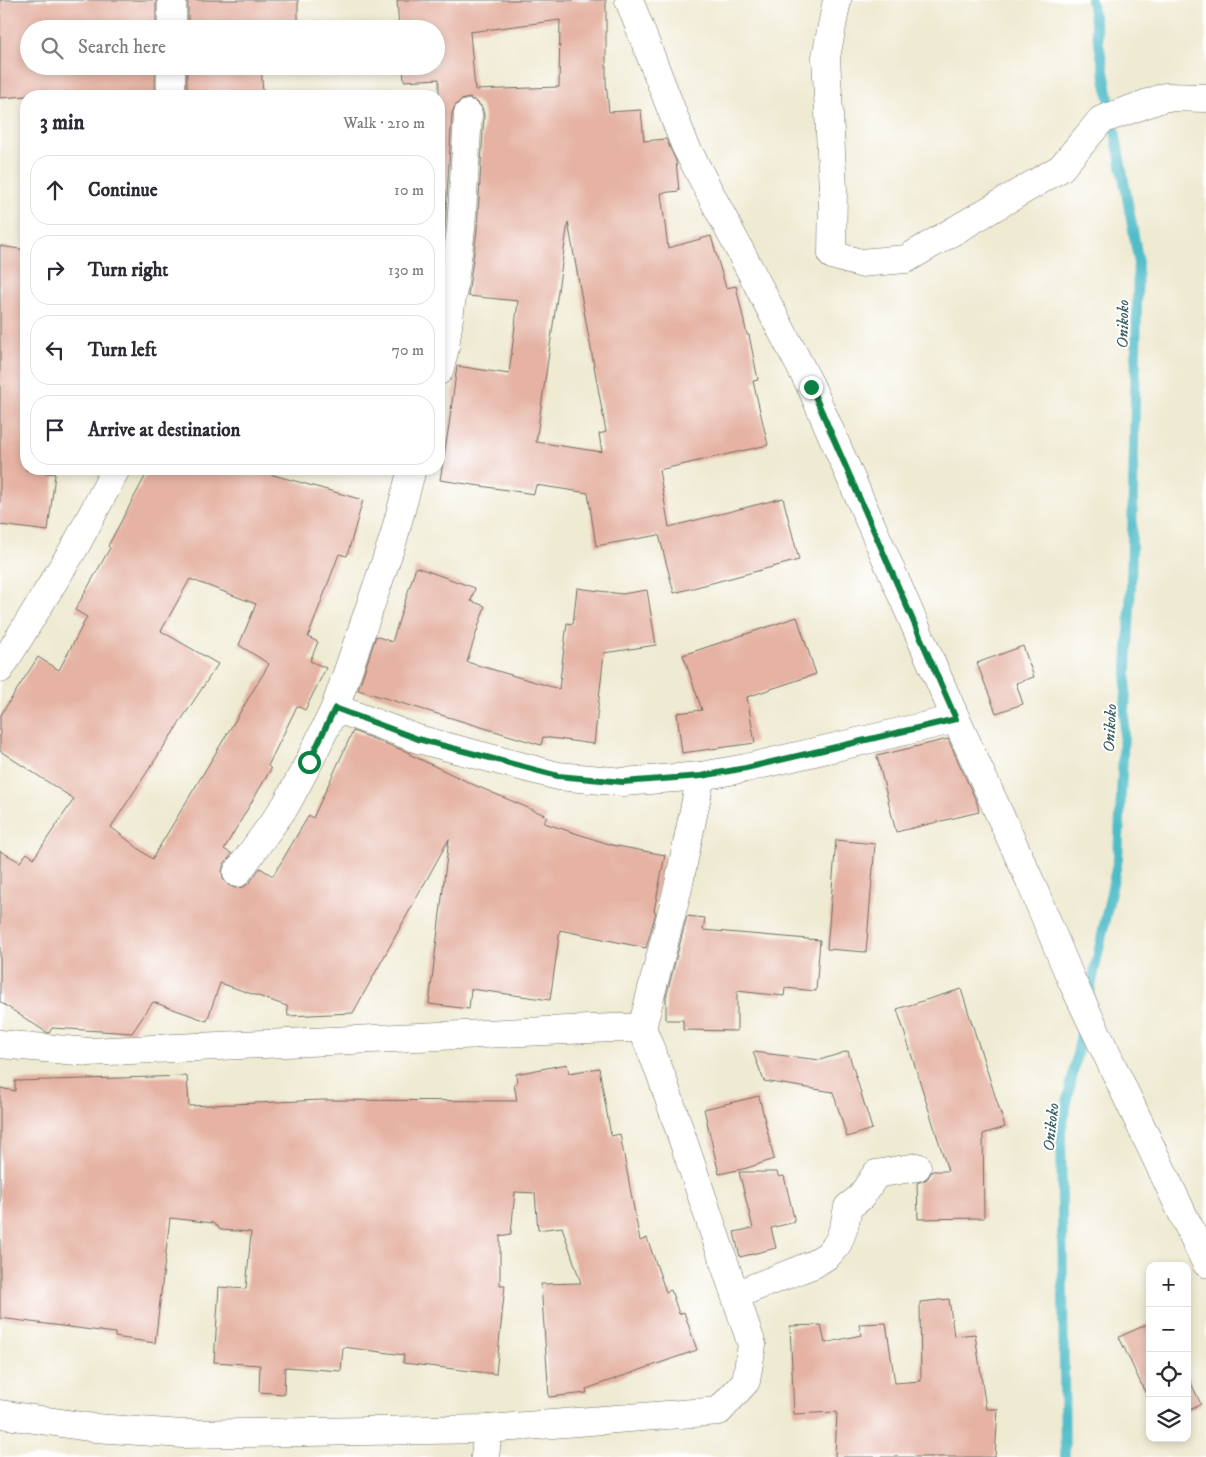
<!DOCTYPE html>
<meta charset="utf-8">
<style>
body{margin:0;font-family:"IM FELL DW Pica",serif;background:#f7f7f7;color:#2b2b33}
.controls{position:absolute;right:15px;bottom:15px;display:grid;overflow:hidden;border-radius:10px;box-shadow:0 2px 8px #0003}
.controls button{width:45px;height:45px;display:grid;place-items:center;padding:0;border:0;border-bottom:1px solid #e1e1e2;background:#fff;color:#2b2b33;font:25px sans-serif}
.stop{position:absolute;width:15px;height:15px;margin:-11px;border:4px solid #0b8043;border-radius:50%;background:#fff}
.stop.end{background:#0b8043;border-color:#fff;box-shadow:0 1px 5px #0008}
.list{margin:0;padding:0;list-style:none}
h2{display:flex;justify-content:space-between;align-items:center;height:65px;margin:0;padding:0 20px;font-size:21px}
h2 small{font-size:16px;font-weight:400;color:#7c7c81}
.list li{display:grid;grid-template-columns:32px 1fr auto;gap:15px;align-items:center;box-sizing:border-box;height:70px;margin:0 10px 10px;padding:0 10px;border:1px solid #e1e1e2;border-radius:20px}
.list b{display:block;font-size:19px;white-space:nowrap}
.list em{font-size:16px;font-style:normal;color:#7c7c81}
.icon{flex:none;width:28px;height:28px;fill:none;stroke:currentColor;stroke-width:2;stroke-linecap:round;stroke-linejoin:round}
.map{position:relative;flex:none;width:1206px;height:1457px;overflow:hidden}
.search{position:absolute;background:#fff;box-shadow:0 2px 8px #0003;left:20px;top:20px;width:425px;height:55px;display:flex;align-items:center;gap:12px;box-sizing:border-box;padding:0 18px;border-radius:28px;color:#7c7c81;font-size:19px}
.panel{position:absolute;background:#fff;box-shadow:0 2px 8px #0003;left:20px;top:90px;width:425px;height:385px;border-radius:20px}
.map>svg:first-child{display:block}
</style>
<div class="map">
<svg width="1206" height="1457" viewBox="0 0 1206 1457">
<rect width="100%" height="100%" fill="#fff"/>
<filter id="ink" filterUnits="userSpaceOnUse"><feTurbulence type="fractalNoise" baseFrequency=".02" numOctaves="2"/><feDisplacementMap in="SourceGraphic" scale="10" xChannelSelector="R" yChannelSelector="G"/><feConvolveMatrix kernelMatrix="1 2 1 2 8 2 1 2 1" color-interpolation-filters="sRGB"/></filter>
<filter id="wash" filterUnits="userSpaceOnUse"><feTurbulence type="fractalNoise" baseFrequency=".0096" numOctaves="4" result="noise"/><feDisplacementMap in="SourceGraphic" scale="20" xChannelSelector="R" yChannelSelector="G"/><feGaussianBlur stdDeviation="1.12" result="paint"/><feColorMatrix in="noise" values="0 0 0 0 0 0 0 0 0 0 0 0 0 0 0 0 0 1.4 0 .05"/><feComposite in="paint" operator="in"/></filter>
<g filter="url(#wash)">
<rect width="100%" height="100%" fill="#efead2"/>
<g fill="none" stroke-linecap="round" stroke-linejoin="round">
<!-- stream -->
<g stroke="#4fbcc8" stroke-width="10">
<path d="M1088,1001L1118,859L1131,585L1138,258L1091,0"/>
<path d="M1065,1457L1061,1132L1084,1020"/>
</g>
</g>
<g id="blocks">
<!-- building -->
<g fill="#e5b2a3" fill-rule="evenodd">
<path d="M0,0H156V29H29V66H155V96H26L0,98Z"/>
<rect x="188" y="0" width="110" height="29"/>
<path d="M397,0H606V82L609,112L641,110L644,141L666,139L676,161L679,191L661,193L668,248L711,236L726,288L736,286L747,335H749L758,380L753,381L768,445L659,470L669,527L783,498L799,560L674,593L659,535L596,546L588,493L536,485L534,494L440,480L449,425L457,366L509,374L518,301L468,296L477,230L484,115L482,107L476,101L469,98L461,100L455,106L452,113L445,227L440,266H439V79L404,81L403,66H436V29H399ZM560,20L559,87L475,90L470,32ZM568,222L606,432L599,434L602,452L536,442Z"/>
<path d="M187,66H261L263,93L187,96Z"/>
<path d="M0,246L26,250V470L55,474L48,531L0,525Z"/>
<path d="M149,469H252L363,500L347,556L339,554L308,637L318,642L310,661L326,668L305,710L297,706L268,766L271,769L224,849L232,854L224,864L222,871L223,879L228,885L235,888L244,887L250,882L260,868L273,876L309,815L313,818L353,731L410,753L409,754L472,784L547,816L544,823L612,845L665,855L654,911L656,912L646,948L560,930L550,1000L471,989L469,1009L429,1004L449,839L353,1013L288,1016L287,1006L220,983L207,1021L153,1002L132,1033L52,1028L49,1033L46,1032L0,1002V851L20,862L27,853L34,858L74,799L0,751V716L38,657L59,670L87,617L75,610L110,548L108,546ZM190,579L256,604L239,645L269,664L152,859L111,827L218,664L161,631Z"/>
<path d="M416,567L475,588L471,601L485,606L467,662L559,689L567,623L573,624L577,588L622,594L647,590L656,645L604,653L594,744L543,737L541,745L358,690L376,636L392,642Z"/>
<path d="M797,617L816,674L747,697L755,743L682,753L677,713L702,710L683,655Z"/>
<path d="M1023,646L1034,677L1016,683L1023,704L996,713L977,663Z"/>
<path d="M948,739L977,803L979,812L896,832L877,756Z"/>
<path d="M836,840L875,844L866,952L827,949Z"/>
<path d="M687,916L705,918L703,930L820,940L816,991L785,988L784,996L737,991V1031L683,1030V1020H666V997Z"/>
<path d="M961,989L1005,1127L983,1134L984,1218L918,1219L917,1183L927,1179L932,1171H948L897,1009Z"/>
<path d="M848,1051L872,1129L847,1137L833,1092L764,1081L753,1052L820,1060Z"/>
<path d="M567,1064L569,1073L599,1068L611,1136L620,1134L640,1241L647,1238L666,1292L671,1290L679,1314L684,1312L697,1350L586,1389L587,1393L549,1397L541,1284L581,1283L562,1227L538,1230L535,1193L515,1192L511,1234L500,1236V1285H505L496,1374L403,1363L404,1355L343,1347L341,1371L285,1367L284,1394L259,1392L260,1365L214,1362L219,1287L246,1289L251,1232L221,1230L213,1223L170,1218L155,1343L115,1337V1333L0,1318V1088L15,1091V1081L187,1076L189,1106L322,1100L517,1101L514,1084L517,1083L516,1074Z"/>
<path d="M759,1096L774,1159L747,1168L719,1174L704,1109Z"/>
<path d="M739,1172H777L779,1177L784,1176L795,1222L771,1228L776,1248L740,1257L734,1232L753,1228Z"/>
<path d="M949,1299L954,1336L975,1334L986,1409H998L995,1457H835L837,1412L794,1414L790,1326L821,1325L825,1343L861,1335L859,1324L886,1323L895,1383L921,1381L920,1302Z"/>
<path d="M1150,1323V1403L1119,1337Z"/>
<path d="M1187,1375L1201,1404L1187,1411Z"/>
</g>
</g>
</g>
<g filter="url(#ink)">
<use href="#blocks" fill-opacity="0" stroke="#706e65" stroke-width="1"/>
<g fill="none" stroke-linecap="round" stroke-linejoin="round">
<defs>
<g id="minor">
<path d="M629,0L685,145L811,387L956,719L1030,881L1071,979L1206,1263"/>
<path d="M837,0L826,57L833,189L832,255L860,263L906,259L1061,168L1101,120L1165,97L1206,98"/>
<path d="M172,29V0"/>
<path d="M171,96V66"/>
<path d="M439,371L445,348L461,229L468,114"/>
<path d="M0,669L76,545L116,469"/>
<path d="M335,708L418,739L558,776L623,782L701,776L746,768L956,719"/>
<path d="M237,873L286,805L309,762L335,708L393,540L412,469"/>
<path d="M642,1028L678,888L701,776"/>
<path d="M0,1044L88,1052L612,1028H642L661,1075L752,1345L746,1381L719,1411L488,1429L183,1434L95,1428L0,1414"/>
<path d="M735,1295L814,1264L828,1255L838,1243L844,1227L848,1207L861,1197L876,1174L917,1167"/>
<path d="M485,1457L488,1429"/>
</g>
</defs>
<!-- minor casing -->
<use href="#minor" stroke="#706e65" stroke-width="29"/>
<!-- minor -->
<use href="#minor" stroke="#fff" stroke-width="28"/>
</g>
</g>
<g fill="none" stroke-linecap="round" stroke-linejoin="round" filter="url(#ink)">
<!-- route -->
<path stroke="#0b8043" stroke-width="6" d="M309,762L335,708L418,739L558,776L623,782L701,776L746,768L956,719L811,387"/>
</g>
<g text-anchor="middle" stroke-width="4" stroke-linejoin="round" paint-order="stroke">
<!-- water labels -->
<g font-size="16" font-style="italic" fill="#385e62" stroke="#fff">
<text transform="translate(1122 324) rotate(-89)" y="6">Onikoko</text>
<text transform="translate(1109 728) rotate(-87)" y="6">Onikoko</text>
<text transform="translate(1050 1127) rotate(-84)" y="6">Onikoko</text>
</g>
</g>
</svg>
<div class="controls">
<button>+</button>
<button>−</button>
<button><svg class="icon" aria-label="locate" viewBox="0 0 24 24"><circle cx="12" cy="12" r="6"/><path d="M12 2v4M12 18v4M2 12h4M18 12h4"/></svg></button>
<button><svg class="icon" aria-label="layers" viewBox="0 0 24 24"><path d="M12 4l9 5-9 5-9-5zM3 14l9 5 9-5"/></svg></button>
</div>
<div class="stop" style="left:309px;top:762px"></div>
<div class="stop end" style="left:811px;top:387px"></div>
<div class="search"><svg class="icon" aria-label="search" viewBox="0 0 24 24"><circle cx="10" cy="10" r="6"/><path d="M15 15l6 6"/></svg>Search here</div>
<section class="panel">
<h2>3 min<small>Walk · 210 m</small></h2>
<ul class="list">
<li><svg class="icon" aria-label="ahead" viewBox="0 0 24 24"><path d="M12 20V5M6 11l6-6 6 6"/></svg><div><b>Continue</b></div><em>10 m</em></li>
<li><svg class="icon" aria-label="right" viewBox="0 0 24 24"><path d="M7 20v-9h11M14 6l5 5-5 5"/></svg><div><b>Turn right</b></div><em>130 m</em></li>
<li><svg class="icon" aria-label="left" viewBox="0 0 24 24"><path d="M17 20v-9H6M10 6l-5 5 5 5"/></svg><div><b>Turn left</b></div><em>70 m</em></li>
<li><svg class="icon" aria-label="arrive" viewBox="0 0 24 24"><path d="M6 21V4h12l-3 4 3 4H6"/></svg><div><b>Arrive at destination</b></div></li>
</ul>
</section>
</div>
